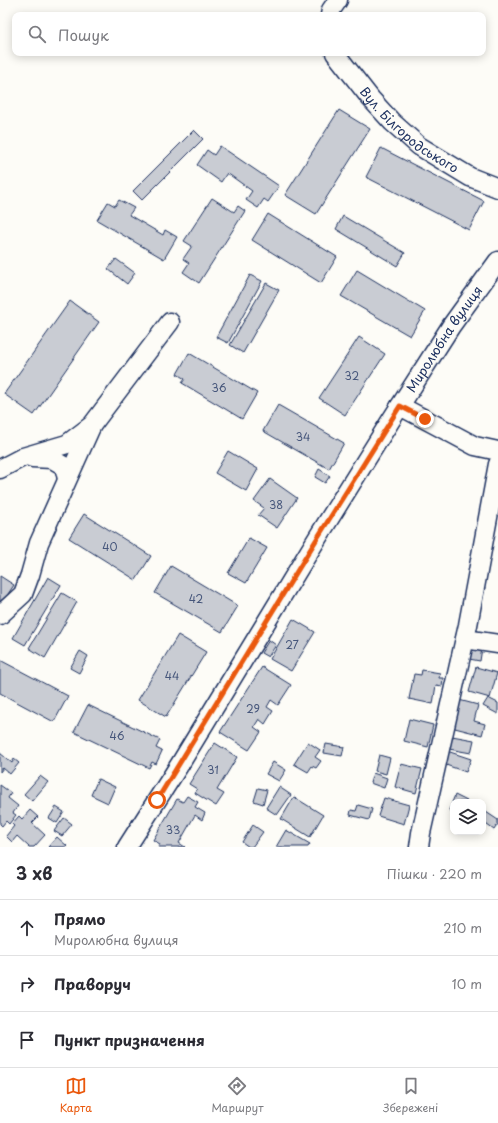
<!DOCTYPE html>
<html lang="uk">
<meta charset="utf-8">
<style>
body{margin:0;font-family:"Playpen Sans",sans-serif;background:#f2f2f3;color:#2b2b33}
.controls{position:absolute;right:12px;bottom:12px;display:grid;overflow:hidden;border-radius:8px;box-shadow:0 2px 10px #0003}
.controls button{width:36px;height:36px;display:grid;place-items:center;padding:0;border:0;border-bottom:1px solid #e1e1e2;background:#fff;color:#2b2b33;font:20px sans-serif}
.stop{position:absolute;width:12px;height:12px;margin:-9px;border:3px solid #ea580c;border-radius:50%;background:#fff}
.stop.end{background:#ea580c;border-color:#fff;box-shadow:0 1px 4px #0008}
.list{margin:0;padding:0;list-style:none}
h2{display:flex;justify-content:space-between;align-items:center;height:52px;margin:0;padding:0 16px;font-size:17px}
h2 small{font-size:13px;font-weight:400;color:#7c7c81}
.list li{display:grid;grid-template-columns:26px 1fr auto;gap:12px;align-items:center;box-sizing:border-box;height:56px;padding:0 16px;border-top:1px solid #e1e1e2}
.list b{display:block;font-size:15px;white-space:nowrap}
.list p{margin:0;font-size:13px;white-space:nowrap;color:#7c7c81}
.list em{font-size:13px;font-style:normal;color:#7c7c81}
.icon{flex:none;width:22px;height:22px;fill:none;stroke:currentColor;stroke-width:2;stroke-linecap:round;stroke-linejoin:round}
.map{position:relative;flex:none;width:498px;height:847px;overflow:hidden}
.search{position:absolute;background:#fff;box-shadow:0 2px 10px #0003;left:12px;right:12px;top:12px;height:44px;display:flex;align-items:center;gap:10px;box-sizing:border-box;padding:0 14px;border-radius:8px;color:#7c7c81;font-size:15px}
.sheet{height:220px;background:#fff}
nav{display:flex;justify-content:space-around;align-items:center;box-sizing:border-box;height:56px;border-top:1px solid #e1e1e2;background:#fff;font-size:11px;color:#7c7c81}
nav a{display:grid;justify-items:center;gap:2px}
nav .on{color:#ea580c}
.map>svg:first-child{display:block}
</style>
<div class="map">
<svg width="498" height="847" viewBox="0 0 498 847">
<rect width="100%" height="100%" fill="#fdfcf7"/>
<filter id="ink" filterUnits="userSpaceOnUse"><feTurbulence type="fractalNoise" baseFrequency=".025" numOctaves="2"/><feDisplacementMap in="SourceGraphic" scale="8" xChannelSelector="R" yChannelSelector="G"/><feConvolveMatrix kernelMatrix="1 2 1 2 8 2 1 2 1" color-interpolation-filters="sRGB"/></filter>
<g filter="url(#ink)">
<!-- building -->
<g fill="#c9ccd3" stroke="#1b2f5e">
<path d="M339,110L370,129L316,214L285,195Z"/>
<path d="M194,130L203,139L142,200L133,191Z"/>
<path d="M220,146L279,186L268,202L264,199L258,208L246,200L252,191L227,173L221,182L197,165L207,150L214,155Z"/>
<path d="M381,148L484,201L469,230L366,177Z"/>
<path d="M212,198L234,212L238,206L245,211L199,283L183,272L189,263L183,259L192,246L184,241Z"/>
<path d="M119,200L134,208L129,215L163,235L165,230L177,237L164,259L97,220L108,202L115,206Z"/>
<path d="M268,214L337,257L321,283L252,240Z"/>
<path d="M343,216L405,253L397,266L336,229Z"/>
<path d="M116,259L135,273L127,284L108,269Z"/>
<path d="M357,270L425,311L410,336L341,296Z"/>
<path d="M250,275L262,281L228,343L216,337Z"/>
<path d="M266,283L279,290L243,353L230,345Z"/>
<path d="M70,301L99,322L34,415L4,394Z"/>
<path d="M359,337L385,354L345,415L319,398Z"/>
<path d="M189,353L257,393L242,419L182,383L185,379L177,374Z"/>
<path d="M278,405L344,443L329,469L263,431Z"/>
<path d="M228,451L258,469L246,491L215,473Z"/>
<path d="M319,469L330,476L325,483L315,477Z"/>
<path d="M270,479L297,498L277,528L258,515L264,508L254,501Z"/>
<path d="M84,514L151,556L136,580L69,538Z"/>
<path d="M249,538L267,548L246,583L228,573Z"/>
<path d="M171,566L238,606L222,632L155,593Z"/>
<path d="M0,576L14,585L0,606Z"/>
<path d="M48,577L61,585L25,645L13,638Z"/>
<path d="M62,593L77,602L45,658L29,648Z"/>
<path d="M293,619L315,632L291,671L270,659Z"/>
<path d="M178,635L206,652L166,717L138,700Z"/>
<path d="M269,640L276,645L268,657L261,653Z"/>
<path d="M471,647L482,648L480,661L469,659Z"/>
<path d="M80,651L88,656L79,673L70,668Z"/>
<path d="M0,660L68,696L54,722L0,693Z"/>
<path d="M262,667L291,685L278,705L271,700L267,707L273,711L265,724L259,719L254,727L261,732L249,750L220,732Z"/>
<path d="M476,667L497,673L490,698L469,692Z"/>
<path d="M422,670L440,673L439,678H443L442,686L436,685L433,704L409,699L414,674L421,675Z"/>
<path d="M488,698L498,703V714L483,706Z"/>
<path d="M459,700L478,705L474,721L485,724L482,735L451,727Z"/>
<path d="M88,705L160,740L156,748L162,751L156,764L152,762L149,768L74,732Z"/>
<path d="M409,719L433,725L428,747L404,741Z"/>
<path d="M452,736L474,740L471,753L449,749Z"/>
<path d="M308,742L320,750L315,757L321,761L316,768L312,766L308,772L294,764Z"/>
<path d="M215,743L237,757L217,790L224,794L216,806L195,793L197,789L189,784Z"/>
<path d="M326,744L344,747L342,756L324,753Z"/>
<path d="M447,751L471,759L466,772L443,764Z"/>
<path d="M0,753L12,763L14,759L19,763L10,774L3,768L0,772Z"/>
<path d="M379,755L390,758L386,774L375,771Z"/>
<path d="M273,762L286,770L279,781L266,774Z"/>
<path d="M401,764L422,769L416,793L395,787Z"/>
<path d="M373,773L387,778L384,788L370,783Z"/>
<path d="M40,776L48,782L32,801L24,794Z"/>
<path d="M98,779L115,787L108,803L91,795Z"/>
<path d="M0,785L11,793L8,798L18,806L13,813L16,815L9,824L6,821L2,826L0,824Z"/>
<path d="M279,787L291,795L277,815L266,808Z"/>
<path d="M258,788L267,790L263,804L254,801Z"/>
<path d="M455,795L469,802H453V812L449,810Z"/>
<path d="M187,796L198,802L195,807L205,813L202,820L195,815L179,843L185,847H158L160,844L153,840L177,799L183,802Z"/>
<path d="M294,797L323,815L310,837L281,819Z"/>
<path d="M384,798L409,805L404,824L378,816Z"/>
<path d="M358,805L372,809L369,820L350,815L351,810L356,811Z"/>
<path d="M56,807L64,812L57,823L49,818Z"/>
<path d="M30,810L38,817L32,823L45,835L34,847H29L17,836L12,842L6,836L14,826L12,824L19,816L22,819Z"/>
<path d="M486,812L498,820V824L494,830L483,822V816Z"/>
<path d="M64,818L72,824L62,836L54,831Z"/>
<path d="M253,825L263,832L252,847H249L242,842Z"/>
<path d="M286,830L310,844L308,847H276Z"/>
<path d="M57,837L67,846L66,847H48Z"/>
</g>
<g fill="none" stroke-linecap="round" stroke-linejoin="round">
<defs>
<g id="minor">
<path d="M330,15L331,10L338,0"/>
<path id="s1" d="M335,53L371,99L392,122L419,146L470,177L498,188"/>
<path d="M400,406L475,446L498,451"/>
<path d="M32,458L52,459L64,466L67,479"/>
<path d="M0,469L23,457L67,444L92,425L170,322"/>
<path d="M0,615L23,594L30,575L39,543L91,427"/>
<path d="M465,639L498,644"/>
<path id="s2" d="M127,847L180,764L318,537L391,420L451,326L498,261"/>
<path d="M419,847L421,833L468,625L498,464"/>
</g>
</defs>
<!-- minor casing -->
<use href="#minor" stroke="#1b2f5e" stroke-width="21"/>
<!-- minor -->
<use href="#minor" stroke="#fdfcf7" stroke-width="18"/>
</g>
</g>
<g fill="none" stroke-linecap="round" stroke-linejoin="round" filter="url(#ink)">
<!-- route -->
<path stroke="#ea580c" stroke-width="5" d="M157,800L318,537L400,406L425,419"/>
</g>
<g text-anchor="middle" stroke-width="3.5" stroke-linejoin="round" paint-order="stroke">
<!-- number labels -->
<g font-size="11" fill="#46567b">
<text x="352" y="380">32</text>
<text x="219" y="392">36</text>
<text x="303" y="441">34</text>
<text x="276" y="509">38</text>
<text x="110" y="551">40</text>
<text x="196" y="603">42</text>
<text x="292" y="649">27</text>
<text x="172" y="680">44</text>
<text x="253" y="713">29</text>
<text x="117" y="740">46</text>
<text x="213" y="774">31</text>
<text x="173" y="834">33</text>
</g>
<!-- street labels -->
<g font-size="13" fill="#1b2f5e" stroke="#fdfcf7">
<text dy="5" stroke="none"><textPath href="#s1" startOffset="108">Вул. Білгородського</textPath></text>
<text dy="5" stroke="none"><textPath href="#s2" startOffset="599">Миролюбна вулиця</textPath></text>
</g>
</g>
</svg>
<div class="controls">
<button><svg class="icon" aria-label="layers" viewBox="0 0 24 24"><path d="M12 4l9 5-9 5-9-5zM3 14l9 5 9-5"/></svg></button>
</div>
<div class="stop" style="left:157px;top:800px"></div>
<div class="stop end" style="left:425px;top:419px"></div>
<div class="search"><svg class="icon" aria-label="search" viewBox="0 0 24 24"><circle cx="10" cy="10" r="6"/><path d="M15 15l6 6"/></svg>Пошук</div>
</div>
<section class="sheet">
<h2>3 хв<small>Пішки · 220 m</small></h2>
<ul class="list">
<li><svg class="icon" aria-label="ahead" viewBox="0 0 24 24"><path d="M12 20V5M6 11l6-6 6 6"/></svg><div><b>Прямо</b><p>Миролюбна вулиця</p></div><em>210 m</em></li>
<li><svg class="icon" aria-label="right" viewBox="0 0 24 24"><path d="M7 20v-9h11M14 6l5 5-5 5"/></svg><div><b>Праворуч</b></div><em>10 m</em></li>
<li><svg class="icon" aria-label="arrive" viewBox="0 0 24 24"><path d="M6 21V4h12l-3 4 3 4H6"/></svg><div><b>Пункт призначення</b></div></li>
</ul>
</section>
<nav>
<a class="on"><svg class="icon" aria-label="map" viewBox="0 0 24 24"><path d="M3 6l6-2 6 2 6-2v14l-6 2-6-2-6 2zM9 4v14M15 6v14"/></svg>Карта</a>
<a><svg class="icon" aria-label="directions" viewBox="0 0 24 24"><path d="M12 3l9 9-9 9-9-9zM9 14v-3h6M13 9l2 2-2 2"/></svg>Маршрут</a>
<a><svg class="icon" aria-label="saved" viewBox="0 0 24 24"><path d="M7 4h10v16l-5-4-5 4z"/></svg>Збережені</a>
</nav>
